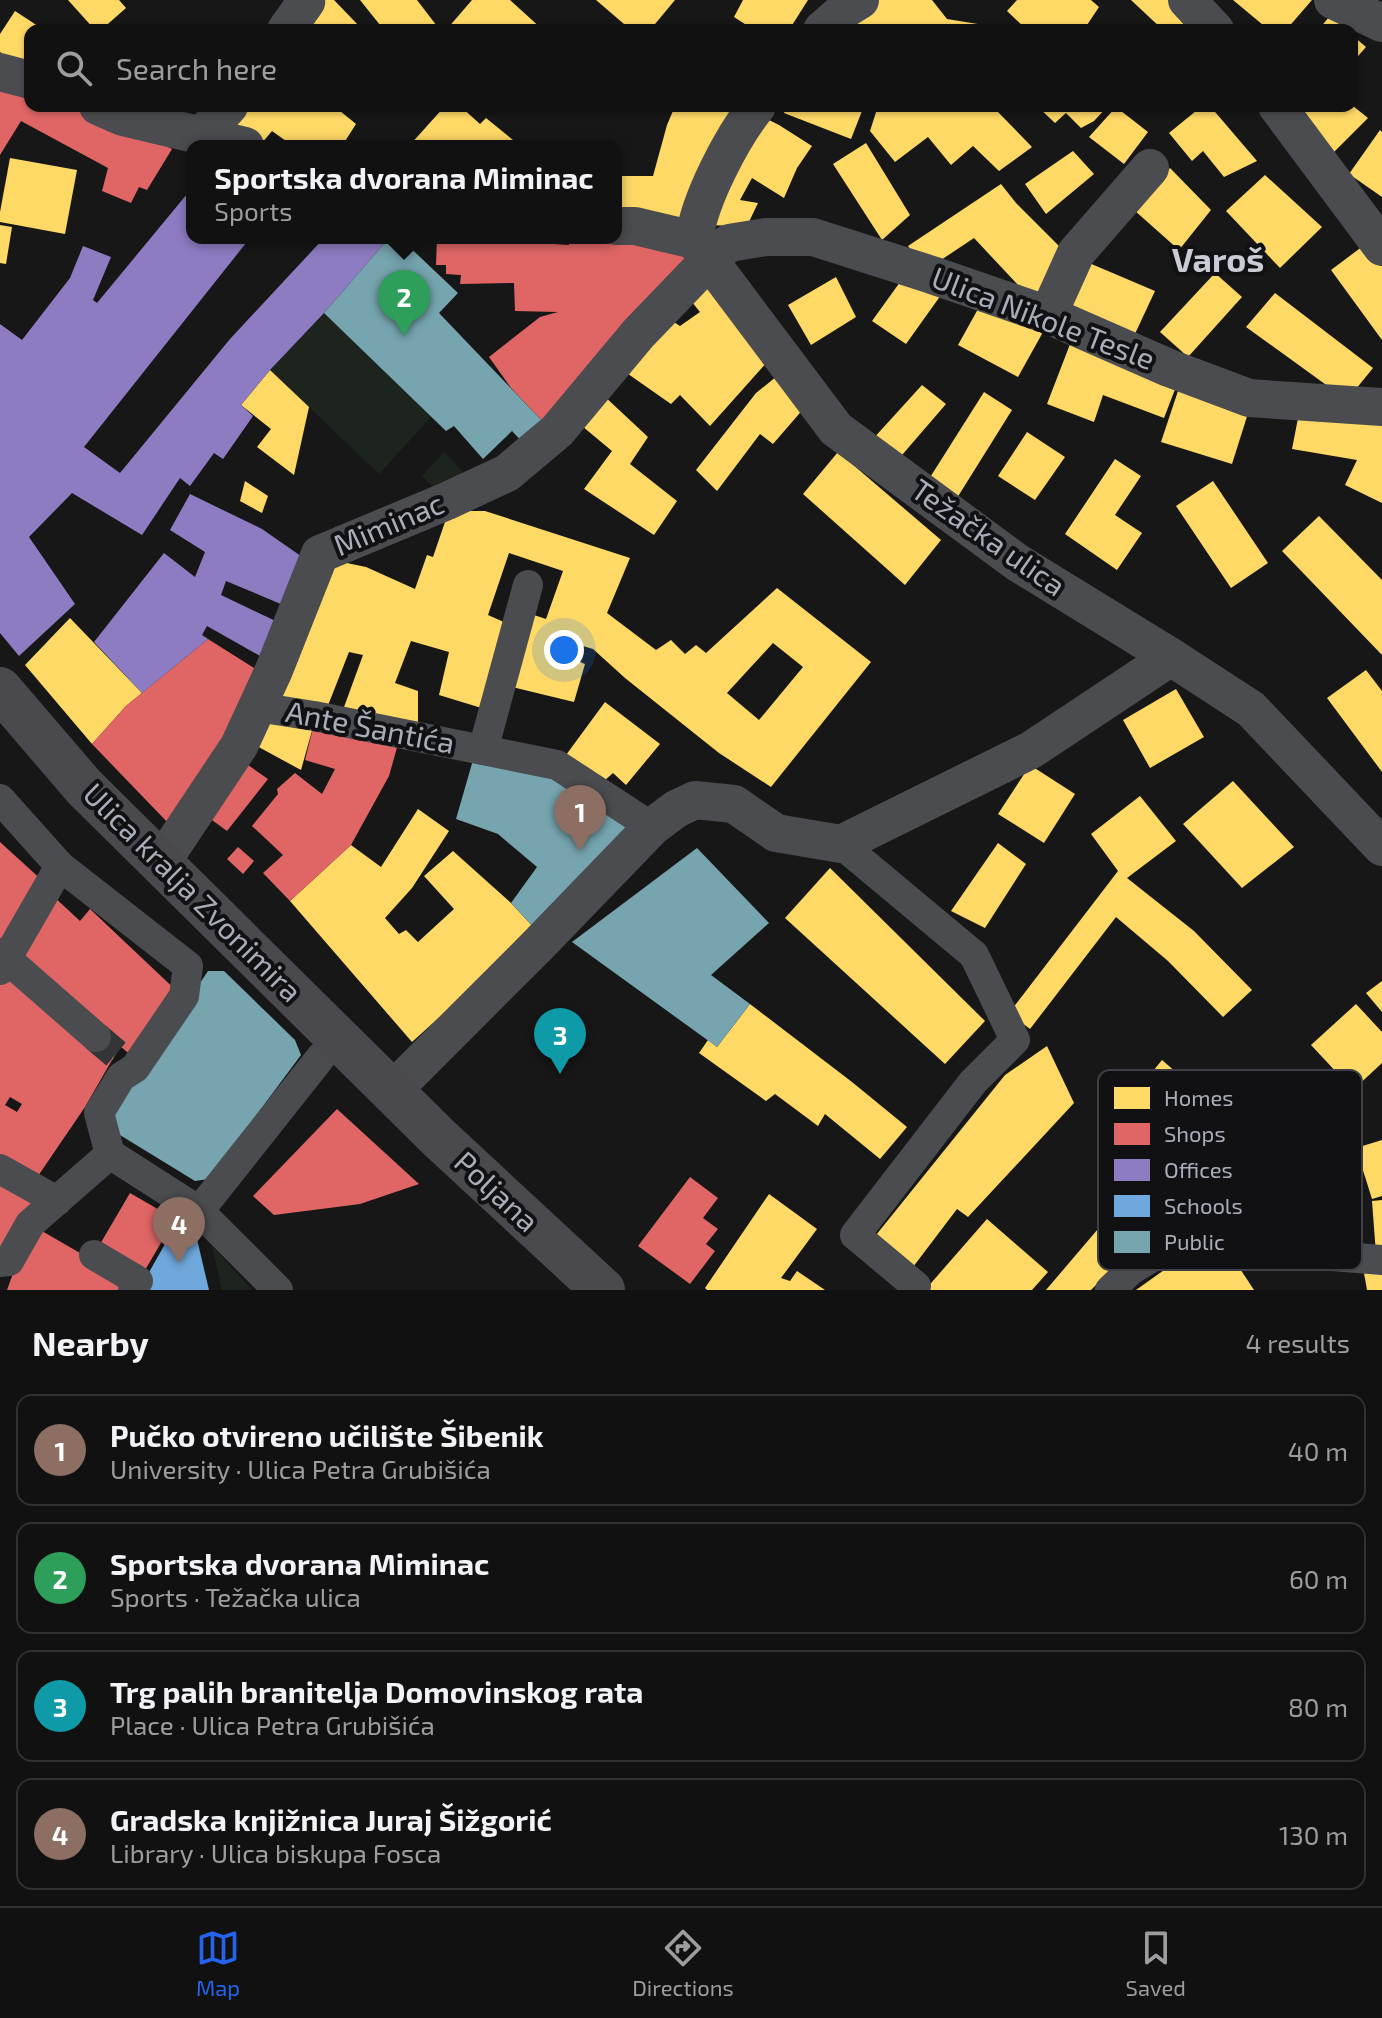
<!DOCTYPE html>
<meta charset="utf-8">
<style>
body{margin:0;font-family:"Exo 2",sans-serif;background:#1a1a1a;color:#f1f3f6}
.you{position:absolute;left:564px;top:650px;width:28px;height:28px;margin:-20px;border:6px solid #fff;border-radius:50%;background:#1a73e8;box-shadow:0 0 0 12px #1a73e833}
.badge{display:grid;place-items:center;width:52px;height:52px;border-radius:50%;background:#2563eb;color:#fff;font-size:26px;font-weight:700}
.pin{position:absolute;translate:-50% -66px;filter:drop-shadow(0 2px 4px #0008)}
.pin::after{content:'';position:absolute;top:42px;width:28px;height:24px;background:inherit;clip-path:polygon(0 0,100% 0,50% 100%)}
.popup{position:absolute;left:186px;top:140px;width:436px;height:104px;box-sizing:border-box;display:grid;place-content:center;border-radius:16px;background:#111;filter:drop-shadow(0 2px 6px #0005);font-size:26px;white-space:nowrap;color:#9c9d9f}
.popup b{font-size:30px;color:#f1f3f6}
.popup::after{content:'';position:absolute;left:50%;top:100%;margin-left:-16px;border:16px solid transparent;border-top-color:#111}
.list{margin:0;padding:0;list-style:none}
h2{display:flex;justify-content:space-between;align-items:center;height:104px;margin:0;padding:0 32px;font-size:34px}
h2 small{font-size:26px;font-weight:400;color:#9c9d9f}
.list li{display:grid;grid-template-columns:52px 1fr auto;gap:24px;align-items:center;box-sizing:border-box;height:112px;margin:0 16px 16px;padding:0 16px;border:2px solid #303131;border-radius:16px}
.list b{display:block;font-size:30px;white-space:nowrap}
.list p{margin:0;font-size:26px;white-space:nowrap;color:#9c9d9f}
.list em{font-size:26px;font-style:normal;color:#9c9d9f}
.icon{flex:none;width:44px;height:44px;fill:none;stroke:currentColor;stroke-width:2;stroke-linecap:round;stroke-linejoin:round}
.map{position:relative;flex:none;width:1382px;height:1290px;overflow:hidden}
.search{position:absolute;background:#111;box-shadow:0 2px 6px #0004;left:24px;right:24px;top:24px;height:88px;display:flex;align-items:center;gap:20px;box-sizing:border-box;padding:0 28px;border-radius:16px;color:#9c9d9f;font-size:30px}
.sheet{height:616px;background:#111}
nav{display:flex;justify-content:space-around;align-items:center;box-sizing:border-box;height:112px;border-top:2px solid #303131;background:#111;font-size:22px;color:#9c9d9f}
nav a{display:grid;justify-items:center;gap:4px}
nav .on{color:#2563eb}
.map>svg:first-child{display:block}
</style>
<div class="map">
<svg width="1382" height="1290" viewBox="0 0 1382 1290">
<rect width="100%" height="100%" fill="#171717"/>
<!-- green -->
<g fill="#1d241e">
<path d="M324,313L432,416L379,474L270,370Z"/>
<path d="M444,452L470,479L433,487L422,476Z"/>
<path d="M212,1246L252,1290H222Z"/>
</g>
<!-- homes -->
<g fill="#ffd966" fill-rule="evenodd">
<path d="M68,0H119L126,8L101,30H95Z"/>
<path d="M319,0H334L360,27L357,30H292Z"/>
<path d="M360,0H417L440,30H384Z"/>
<path d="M472,0H510L543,30H448L447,29Z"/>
<path d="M596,0H675L650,30H631Z"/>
<path d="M743,0H808L789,30H754L734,17Z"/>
<path d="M871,0H932L947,19L990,26L986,30H834Z"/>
<path d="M1017,0H1091L1099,7L1085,28L1087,30H1027L1007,11Z"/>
<path d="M1131,0H1175L1203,30H1163Z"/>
<path d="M1233,0H1312L1286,30H1269Z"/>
<path d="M15,11L44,30H30V73L0,52V34Z"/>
<path d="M1330,16L1346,30H1318Z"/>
<path d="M1352,35L1366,47L1352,63Z"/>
<path d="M236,106H334L356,124L342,146H293L272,131L262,143L222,126Z"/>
<path d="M445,106H460L480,124L486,118L518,144L515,146H462L460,144L459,146H409Z"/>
<path d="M675,106H742L690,228L616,218V176H653L667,125Z"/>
<path d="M787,106H864L851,139L784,113Z"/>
<path d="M878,106H1004L998,112L1032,147L999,171L973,146L951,165L928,137L895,162L870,131Z"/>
<path d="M1037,106H1108L1094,121L1081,128L1066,113L1055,123Z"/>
<path d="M1202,106H1210L1257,161L1224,177L1203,151L1192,161L1169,133Z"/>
<path d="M1304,106H1353L1368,118L1328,158L1296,114Z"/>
<path d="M1116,107L1148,132L1124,164L1089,137Z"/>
<path d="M757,114L779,125L812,146L797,168L784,198L752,178L740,200L758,203L747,226L702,225Z"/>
<path d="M1380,130L1382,132V197L1349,174Z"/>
<path d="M866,143L910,215L882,240L833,164Z"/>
<path d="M1073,151L1094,174L1046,214L1025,184Z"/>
<path d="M10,158L77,170L65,234L0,222V212Z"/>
<path d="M1170,168L1211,210L1179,250L1134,210Z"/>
<path d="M1265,175L1322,227L1280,268L1226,211Z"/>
<path d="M1001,184L1016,203L1066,253L1032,300L974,238L926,270L908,246Z"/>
<path d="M0,225L12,227L6,264L0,263Z"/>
<path d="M1371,240L1382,255V340L1331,270Z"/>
<path d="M1082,260L1155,291L1134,336L1064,308Z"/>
<path d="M908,271L941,295L906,344L872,321Z"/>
<path d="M1215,273L1242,297L1188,357L1160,332Z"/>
<path d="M707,276L769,360L710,426L680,395L671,404L621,369L666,317L680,326L700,312L687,296Z"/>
<path d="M836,277L856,317L811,345L788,305Z"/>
<path d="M1275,293L1373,368L1347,400L1246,327Z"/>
<path d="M983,300L1043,332L1018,377L958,345Z"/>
<path d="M1072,339L1179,379L1164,418L1103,395L1094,422L1047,404Z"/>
<path d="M270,370L309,407L294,475L257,447L271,429L241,405Z"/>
<path d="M782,372L805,407L773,444L760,434L717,491L696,470L756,393Z"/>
<path d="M922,385L946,404L896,462L872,440Z"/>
<path d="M1180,385L1250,407L1232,464L1161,442Z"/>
<path d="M984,392L1012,410L957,498L929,479Z"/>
<path d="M602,394L648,437L630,464L677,501L654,535L584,489L612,451L576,421Z"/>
<path d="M1300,408L1382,416V503L1345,485L1357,460L1292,449Z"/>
<path d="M1027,432L1065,457L1035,500L998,476Z"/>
<path d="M838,452L941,540L905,585L803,494Z"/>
<path d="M1115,459L1141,476L1115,515L1142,533L1117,570L1065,534Z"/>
<path d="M245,481L268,496L262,513L240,501Z"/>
<path d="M1213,481L1268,563L1231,588L1176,506Z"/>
<path d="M468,511H485L630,558L607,613L656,650L671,640L685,654L696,645L706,653L777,588L871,662L771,787L719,753L625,678L593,649L576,644L571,658L585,664L574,702L504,685L525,612L546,619L563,571L509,553L488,615L513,626L488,710L439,695L449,652L411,641L395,683L418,691V734L340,718L363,655L349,652L325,713L271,700L323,565L342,562L366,567L415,589L427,555L433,557L446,519ZM773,643L803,667L759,720L727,693Z"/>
<path d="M1319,516L1382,580V655L1282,551Z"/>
<path d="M70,618L142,693L126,706L92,744L25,665Z"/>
<path d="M1366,670L1382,691V772L1327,698Z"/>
<path d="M1176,689L1204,737L1150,768L1123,720Z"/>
<path d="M605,702L660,744L626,785L613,773L604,781L566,755Z"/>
<path d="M269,717L315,720L301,770L251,743Z"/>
<path d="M1030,765L1075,794L1044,843L998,814Z"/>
<path d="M1233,781L1294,847L1242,888L1183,824Z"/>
<path d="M1140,796L1176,841L1127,878L1194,931L1252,990L1223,1017L1168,961L1116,917L1030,1029L1009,1013L1118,871L1091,834Z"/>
<path d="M418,809L449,831L412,888L385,918L399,934L406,930L418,942L454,909L424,876L453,851L511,903L536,930L412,1042L290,901L351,845L381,867Z"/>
<path d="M998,843L1026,864L985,928L951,911Z"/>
<path d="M830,868L985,1021L945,1064L785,918Z"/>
<path d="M1382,981V1012L1366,993Z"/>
<path d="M750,1004L852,1082L907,1127L880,1159L825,1114L818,1126L775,1094L766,1101L699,1053L708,1040L717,1047Z"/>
<path d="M1356,1004L1382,1032V1063L1353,1090L1311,1045Z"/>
<path d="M100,1030L120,1047L112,1060L92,1043Z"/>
<path d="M1047,1046L1074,1103L968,1217L957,1209L910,1271L872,1240L1005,1075Z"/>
<path d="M1162,1060L1191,1085L1127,1163L1097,1140Z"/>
<path d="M1252,1104L1305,1152L1268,1191L1216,1143Z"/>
<path d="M1382,1140V1196L1372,1199L1356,1148Z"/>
<path d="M1257,1193L1262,1227L1222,1233L1216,1199Z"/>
<path d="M769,1194L817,1229L781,1278L790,1281L797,1271L825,1290H707L705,1288Z"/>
<path d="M1382,1200V1254H1376L1372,1201Z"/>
<path d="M1115,1209L1145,1236L1091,1290H1046Z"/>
<path d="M987,1219L1048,1272L1032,1290H925Z"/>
<path d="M1227,1249L1254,1290H1136L1167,1268Z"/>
<path d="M1382,1270V1290H1367L1364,1273Z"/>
</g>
<!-- shops -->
<g fill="#e06666" fill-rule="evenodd">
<path d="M0,75L30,86V106H80L128,126L172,149L147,190L139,187L131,203L102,191L108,168L21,121L0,155Z"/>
<path d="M437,238H522V242L569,245L568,238H616L693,254L547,426L511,388L489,357L540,317L558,312L515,311L514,283L460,284L461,275L446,274V265H436Z"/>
<path d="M208,639L265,675L171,826L92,744L126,706Z"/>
<path d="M315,720L400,737L389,776L351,845L290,901L263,873L283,855L252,826L278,794L277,789L295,773L322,794L335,769L305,760Z"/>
<path d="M238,758L268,779L227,831L201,812Z"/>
<path d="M0,842L45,883L0,946Z"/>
<path d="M238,847L254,861L243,874L227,859Z"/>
<path d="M51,894L80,921L90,909L180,994L133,1057L15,957Z"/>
<path d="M6,970L112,1060L85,1107L38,1176L0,1154V980ZM10,1097L22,1104L17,1112L5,1105Z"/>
<path d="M337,1109L419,1184L360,1204L274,1215L253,1196Z"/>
<path d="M690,1177L718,1198L703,1218L718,1229L706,1244L715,1251L690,1284L638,1246Z"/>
<path d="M0,1184L37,1204L0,1250Z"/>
<path d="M130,1193L175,1219L141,1277L96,1251Z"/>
<path d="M35,1227L132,1283L128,1290H7L23,1246Z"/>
</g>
<!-- offices -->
<g fill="#8e7cc3">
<path d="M192,188V238H250L84,447L120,473L230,339L324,238H389L324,313L270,370L241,405L253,416L223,459L214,453L190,486L180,478L142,535L72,493L29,537L75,604L19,656L0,633V324L22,340L70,278L83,246L111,257L93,300L97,303Z"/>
<path d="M190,494L262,529L308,561L288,607L226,581L221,595L284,625L269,661L207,626L202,635L208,639L142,693L94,642L164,553L195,577L205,552L170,530Z"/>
</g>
<!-- schools -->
<path fill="#6fa8dc" d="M178,1221L196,1235L209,1290H139Z"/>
<!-- public -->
<g fill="#76a5af">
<path d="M389,238H400L458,293L439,313L547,426L525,445L512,431L483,459L454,426L446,431L324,313Z"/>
<path d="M475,753L555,775L634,829L536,930L511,903L537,867L498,834L456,819Z"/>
<path d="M697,848L769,923L711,975L750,1004L717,1047L572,942Z"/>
<path d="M208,971H224L295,1040L301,1055L209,1179L195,1181L115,1132L111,1117Z"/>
</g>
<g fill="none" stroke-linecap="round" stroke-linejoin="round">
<!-- pedestrian-tunnel -->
<path stroke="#343537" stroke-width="30" stroke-dasharray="30 15" stroke-linecap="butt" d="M96,1037L116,1054"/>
<!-- pedestrian -->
<g stroke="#4b4c50" stroke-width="30">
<path d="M257,707L314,716L557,765L652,827"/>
<path d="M483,750L528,585"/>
<path d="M0,799L60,866L188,966L184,996L135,1068L121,1077L99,1113L110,1154"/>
<path d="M841,844L974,955L1015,1040L973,1082L855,1235L916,1286L913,1290"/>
<path d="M0,953L96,1037"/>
<path d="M0,970L60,866"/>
<path d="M0,1169L57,1201"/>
<path d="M199,1211L321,1057"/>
<path d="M94,1255L138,1281L133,1290"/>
<path d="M0,1262L9,1261L30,1224L110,1154L199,1211L278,1290"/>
<path d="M1110,1290L1131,1270L1168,1247L1224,1239L1263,1238L1320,1255L1382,1260"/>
</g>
<!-- minor -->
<g stroke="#4b4c50" stroke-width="38">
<path d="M1187,0L1215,30"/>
<path d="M1333,0L1382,23"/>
<path d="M286,30L306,2L305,0"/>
<path d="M822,30L847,8L860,0"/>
<path d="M0,72L30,80"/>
<path d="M98,106L123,117L245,146"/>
<path d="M1277,106L1382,247"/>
<path d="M201,136L229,106"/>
<path d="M616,226H635L694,240L836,429L1018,563L1171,657L1251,709L1382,847"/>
<path d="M694,240C699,200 732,137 757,106"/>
<path d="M1048,315L1076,253L1150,168"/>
<path d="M161,863L239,746L274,670L320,554L447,501L507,473L557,431L638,334L710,259L729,243L766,237H813L932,275L1048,315L1169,368L1249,398L1382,407"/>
<path d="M391,1092L539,944L652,827L676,809L695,800L734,804L776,833L841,844L1031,750L1171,657"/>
</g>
<!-- secondary -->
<path stroke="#4a4a4e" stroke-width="44" d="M0,689L84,787L439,1138L603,1290"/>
</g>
<g text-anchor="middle" stroke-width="8" stroke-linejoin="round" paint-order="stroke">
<!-- street labels -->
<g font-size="30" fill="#a8adb8" stroke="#111113">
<text transform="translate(1043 319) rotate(21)" y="10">Ulica Nikole Tesle</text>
<text transform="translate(389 525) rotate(-23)" y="10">Miminac</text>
<text transform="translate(988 538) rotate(35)" y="10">Težačka ulica</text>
<text transform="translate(370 728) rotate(11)" y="10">Ante Šantića</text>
<text transform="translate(192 893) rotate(45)" y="10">Ulica kralja Zvonimira</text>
<text transform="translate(496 1192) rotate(43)" y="10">Poljana</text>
</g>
<!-- quarter labels -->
<g font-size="34" font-weight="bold" fill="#c9ccd4" stroke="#111113">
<text x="1218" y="272">Varoš</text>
</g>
</g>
<!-- legend -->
<rect x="1098" y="1070" width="264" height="200" rx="12" fill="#111113" stroke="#3e4045" stroke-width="2"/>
<rect x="1114" y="1087" width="36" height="22" fill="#ffd966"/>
<rect x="1114" y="1123" width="36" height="22" fill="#e06666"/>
<rect x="1114" y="1159" width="36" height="22" fill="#8e7cc3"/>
<rect x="1114" y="1195" width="36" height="22" fill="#6fa8dc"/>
<rect x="1114" y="1231" width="36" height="22" fill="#76a5af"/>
<g font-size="22" fill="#a8adb8">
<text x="1164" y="1106">Homes</text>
<text x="1164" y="1142">Shops</text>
<text x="1164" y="1178">Offices</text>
<text x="1164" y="1214">Schools</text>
<text x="1164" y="1250">Public</text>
</g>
</svg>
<div class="you"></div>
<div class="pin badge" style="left:580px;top:851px;background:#8d6e63">1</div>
<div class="pin badge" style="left:404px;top:336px;background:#2e9e5b">2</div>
<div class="popup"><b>Sportska dvorana Miminac</b>Sports</div>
<div class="pin badge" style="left:560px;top:1074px;background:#0f9aa8">3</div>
<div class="pin badge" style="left:179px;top:1263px;background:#8d6e63">4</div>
<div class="search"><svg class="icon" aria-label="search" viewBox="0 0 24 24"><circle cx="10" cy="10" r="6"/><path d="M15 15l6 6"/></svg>Search here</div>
</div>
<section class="sheet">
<h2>Nearby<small>4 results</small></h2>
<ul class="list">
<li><span class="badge" style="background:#8d6e63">1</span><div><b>Pučko otvireno učilište Šibenik</b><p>University · Ulica Petra Grubišića</p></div><em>40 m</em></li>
<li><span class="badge" style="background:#2e9e5b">2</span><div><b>Sportska dvorana Miminac</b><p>Sports · Težačka ulica</p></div><em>60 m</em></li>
<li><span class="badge" style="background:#0f9aa8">3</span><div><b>Trg palih branitelja Domovinskog rata</b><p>Place · Ulica Petra Grubišića</p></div><em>80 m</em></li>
<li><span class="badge" style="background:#8d6e63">4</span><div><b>Gradska knjižnica Juraj Šižgorić</b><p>Library · Ulica biskupa Fosca</p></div><em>130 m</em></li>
</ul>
</section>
<nav>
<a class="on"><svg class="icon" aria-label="map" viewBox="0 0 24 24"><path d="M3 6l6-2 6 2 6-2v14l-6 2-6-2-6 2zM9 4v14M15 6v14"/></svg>Map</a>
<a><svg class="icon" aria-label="directions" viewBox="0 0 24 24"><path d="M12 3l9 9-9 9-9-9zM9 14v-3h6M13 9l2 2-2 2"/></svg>Directions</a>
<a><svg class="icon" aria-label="saved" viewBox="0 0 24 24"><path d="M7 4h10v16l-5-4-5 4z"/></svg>Saved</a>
</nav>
